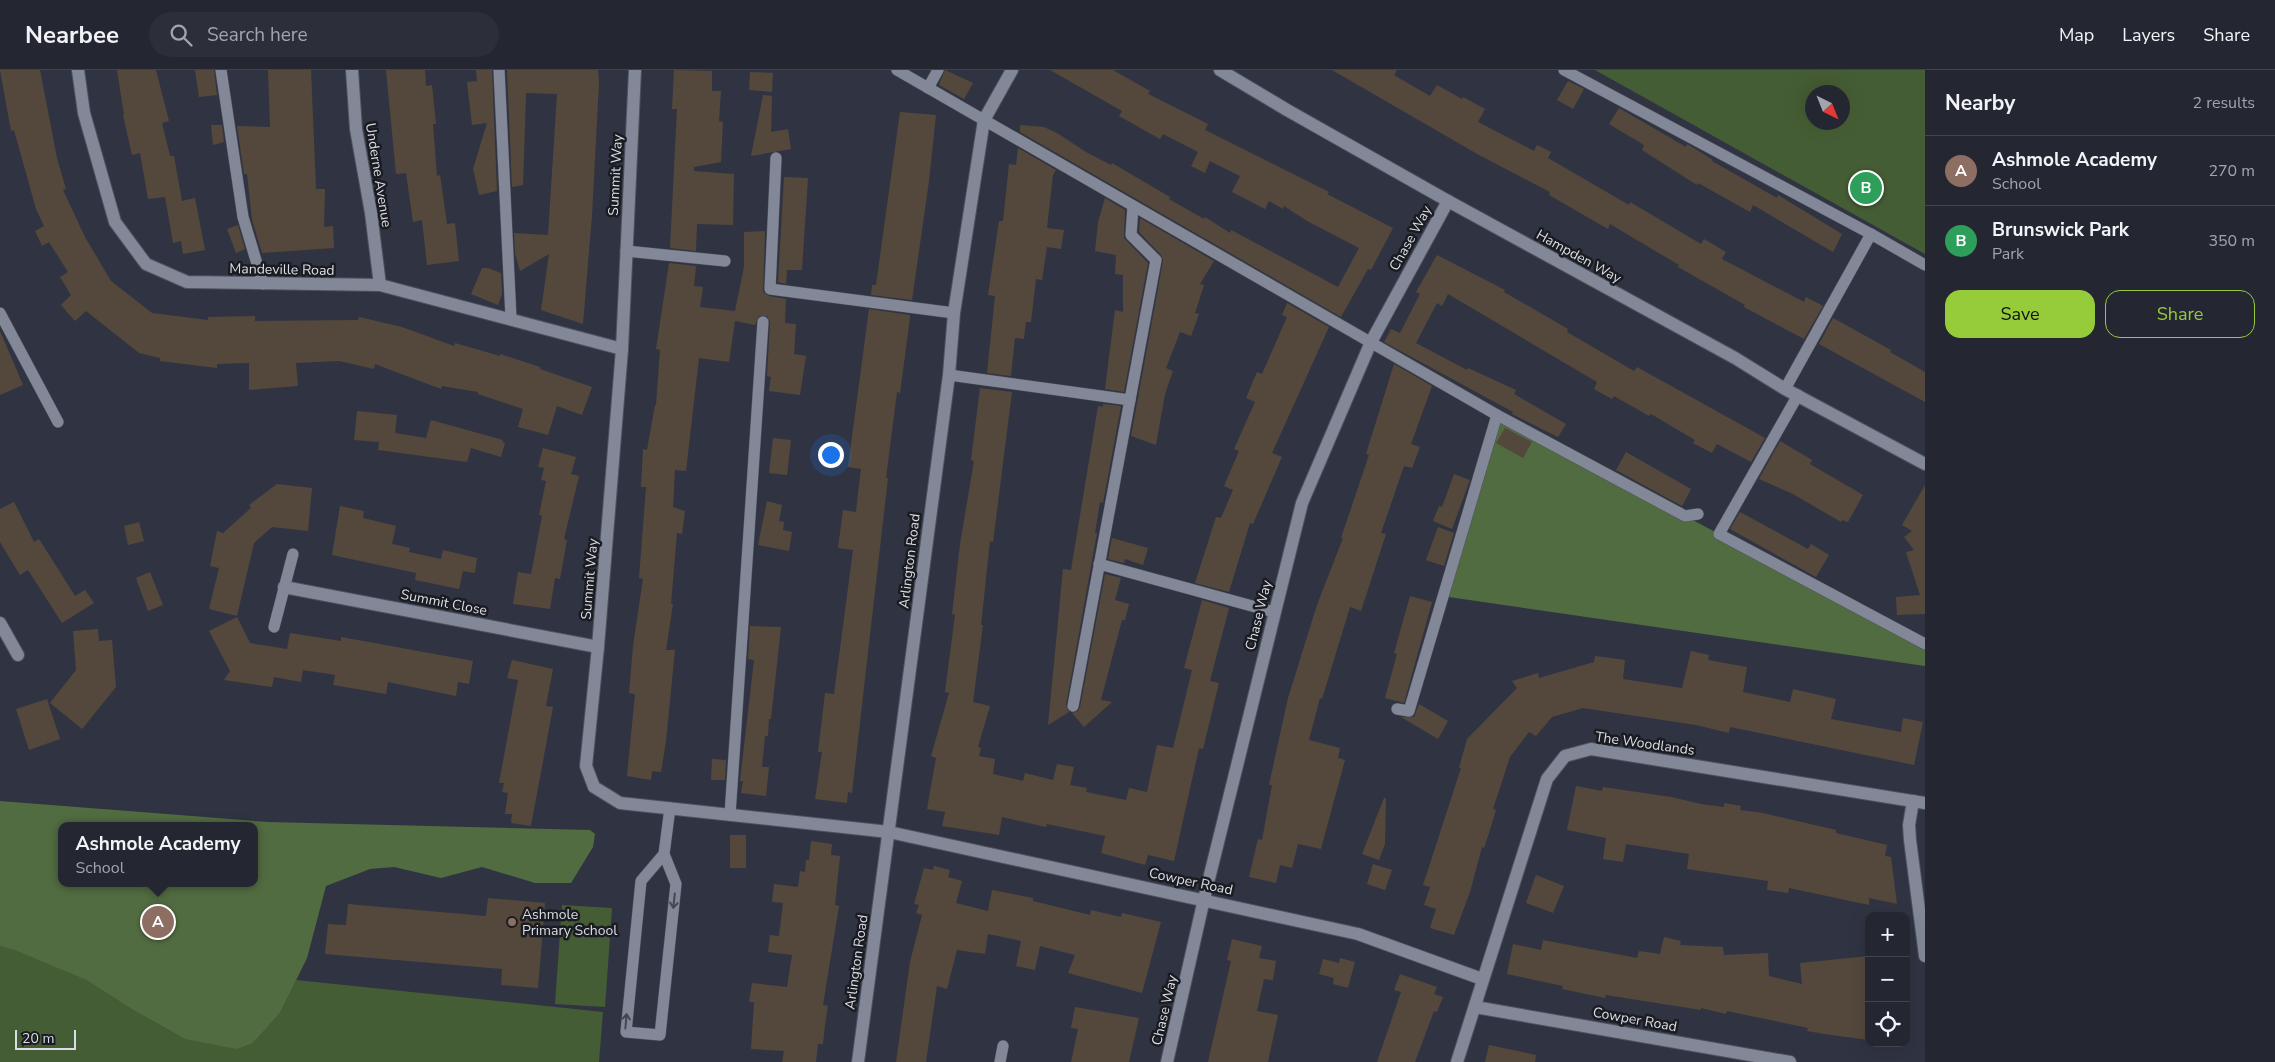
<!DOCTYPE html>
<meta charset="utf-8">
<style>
body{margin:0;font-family:"Nunito Sans",sans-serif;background:#2c2f3a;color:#f1f3f6}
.controls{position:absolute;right:15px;bottom:15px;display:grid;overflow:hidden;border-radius:10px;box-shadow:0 5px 20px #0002}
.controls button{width:45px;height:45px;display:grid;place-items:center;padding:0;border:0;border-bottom:1px solid #41444d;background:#242732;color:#f1f3f6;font:25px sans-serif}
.compass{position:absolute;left:1805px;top:15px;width:45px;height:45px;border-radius:50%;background:#242732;box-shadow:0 5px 20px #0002;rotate:137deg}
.scale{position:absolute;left:15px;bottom:12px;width:61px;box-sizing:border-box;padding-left:5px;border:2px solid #dadde6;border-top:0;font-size:14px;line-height:18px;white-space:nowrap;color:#dadde6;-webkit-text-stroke:4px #1a1c22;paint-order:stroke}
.you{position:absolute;left:830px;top:384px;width:18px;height:18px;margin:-12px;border:4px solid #fff;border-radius:50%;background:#1a73e8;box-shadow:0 0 0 8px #1a73e833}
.badge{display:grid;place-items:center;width:32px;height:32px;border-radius:50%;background:#96cc39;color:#fff;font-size:16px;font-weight:700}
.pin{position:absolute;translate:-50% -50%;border:2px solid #fff;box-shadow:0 1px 5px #0006}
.popup{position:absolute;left:58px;top:752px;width:200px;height:65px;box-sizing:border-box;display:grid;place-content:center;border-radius:10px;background:#242732;filter:drop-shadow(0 1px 4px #0005);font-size:16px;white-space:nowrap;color:#a3a5ac}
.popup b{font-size:19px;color:#f1f3f6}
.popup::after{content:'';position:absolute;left:50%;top:100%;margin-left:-10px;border:10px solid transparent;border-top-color:#242732}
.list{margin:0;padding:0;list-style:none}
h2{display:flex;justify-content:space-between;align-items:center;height:65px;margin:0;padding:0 20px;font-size:21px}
h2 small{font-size:16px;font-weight:400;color:#a3a5ac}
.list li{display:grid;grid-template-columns:32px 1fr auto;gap:15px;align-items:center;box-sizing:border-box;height:70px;padding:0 20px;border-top:1px solid #41444d}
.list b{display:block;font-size:19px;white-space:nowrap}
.list p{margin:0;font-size:16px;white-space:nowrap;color:#a3a5ac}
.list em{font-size:16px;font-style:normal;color:#a3a5ac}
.actions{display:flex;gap:10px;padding:15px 20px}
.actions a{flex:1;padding:11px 0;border:1px solid #96cc39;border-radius:15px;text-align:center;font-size:18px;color:#96cc39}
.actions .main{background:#96cc39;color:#111}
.icon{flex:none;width:28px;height:28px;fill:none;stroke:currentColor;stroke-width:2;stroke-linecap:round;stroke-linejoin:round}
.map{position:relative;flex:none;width:1925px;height:992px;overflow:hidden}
header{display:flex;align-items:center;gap:30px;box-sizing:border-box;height:70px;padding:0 25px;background:#242732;border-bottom:1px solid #41444d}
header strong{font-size:24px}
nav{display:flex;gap:28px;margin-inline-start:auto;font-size:18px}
.search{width:350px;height:45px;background:#2c2f3a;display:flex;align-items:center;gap:12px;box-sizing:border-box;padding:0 18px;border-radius:28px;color:#a3a5ac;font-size:19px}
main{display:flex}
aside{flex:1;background:#242732}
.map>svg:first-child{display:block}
</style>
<header>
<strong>Nearbee</strong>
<div class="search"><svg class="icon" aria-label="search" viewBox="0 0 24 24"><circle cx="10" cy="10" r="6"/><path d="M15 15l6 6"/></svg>Search here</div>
<nav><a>Map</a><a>Layers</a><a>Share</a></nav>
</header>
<main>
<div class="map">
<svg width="1925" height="992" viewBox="0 0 1925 992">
<rect width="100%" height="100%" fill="#303442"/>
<!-- green -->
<g fill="#455d34" fill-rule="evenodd">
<path d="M1595,0H1925V184ZM1842,22V52H1812V22Z"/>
<path d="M562,835L612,838L605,937L555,934Z"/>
<path d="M0,876L15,879L86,910L133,940L185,969L253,973L280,943L296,910L603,942L599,992H0Z"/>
</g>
<!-- forest -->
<g fill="#526c41" fill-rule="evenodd">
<path d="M1496,345L1925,574V596L1442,526Z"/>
<path d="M0,731L268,752L590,760L595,764L593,777L571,813H535L482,797L441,808L394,797L370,799L326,816L307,888L280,943L253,973L237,979L185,969L133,940L86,910L15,880L0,876ZM62,756H254V813H62Z"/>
</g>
<!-- building -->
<g fill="#54483c">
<path d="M0,0H40L57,88L66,119L63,120L85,167L111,211L152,243L208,250V247L255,246V251L358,250L359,247L402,257L454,276L455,273L500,286V284L540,297V299L592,317L582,345L557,336L548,365L518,357L523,339L478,324V322L442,316L441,319L375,294L374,299L339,291L296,293L298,316L249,320V293L217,294V298L160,291V288L139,283L86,241L75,251L61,235L71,225L60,207L68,202L49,172L42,176L35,161L44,156L36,139L14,60L11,61Z"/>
<path d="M117,0H156L169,51L162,53L170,86H174L182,131L195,128L205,180L183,184L181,171L173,173L165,127L148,129L140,83L132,85L123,45H124Z"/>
<path d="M195,0H214L217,25L199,27Z"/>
<path d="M268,0H311L316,119H325L324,157L333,156L334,178L262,183L252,150L247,104H244L237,56L270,57Z"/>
<path d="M386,0H425L426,16L432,15L436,54H433L437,106L440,105L447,154L455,153L459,191L427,195L422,150L413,152L406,103L396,104Z"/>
<path d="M476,0H492L497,121L479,125L473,99L487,53L472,55L467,12L477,11Z"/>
<path d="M507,0H598L599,13L592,145L583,254L541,240L549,184L520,201L515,184L514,163L548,165L557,24L526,23L523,115L512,117Z"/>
<path d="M674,0L712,1V21H721L719,51L723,52L721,92L694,97V101L734,104L733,155L697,154L696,181L670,178L677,39H672Z"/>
<path d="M945,0L973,13L964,29L939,15Z"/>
<path d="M1050,0H1113L1150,21L1148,24L1208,54L1205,60L1329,122L1327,124L1393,158L1371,200L1368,199L1341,247L1020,62V55L1044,57L1057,63L1086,82L1111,95L1112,93L1170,127L1169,129L1204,149L1205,147L1230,163L1231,160L1338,217L1359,178L1307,151L1284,136L1283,139L1269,131L1265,139L1232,122L1240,106L1210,91L1205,103L1191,96L1198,82L1163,64L1160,69L1119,46L1122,41Z"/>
<path d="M1332,0H1397L1394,5L1430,26L1437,15L1462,29L1463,27L1485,39L1478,52L1534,81L1537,75L1551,82L1548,88L1629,135L1630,132L1701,174L1704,169L1726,182L1722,189L1804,232L1806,227L1823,236L1804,269L1744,237L1745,235L1678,197L1679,195L1610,154L1608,159L1549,125L1550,122L1479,85Z"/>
<path d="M750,2L773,3L772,22L749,20Z"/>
<path d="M1568,11L1584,19L1573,39L1557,30Z"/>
<path d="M763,25L772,26L771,62L788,59L791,79L751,86Z"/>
<path d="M1619,38L1686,77L1687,74L1697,80L1713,90L1712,91L1777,128L1778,125L1842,164L1833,182L1753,135L1750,142L1698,113L1697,115L1642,80L1644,75L1609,54Z"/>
<path d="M900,42L936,45L929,111L912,230L871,225L872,215H876Z"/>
<path d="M211,55H222L224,72L213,75Z"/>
<path d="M1018,78L1056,100L1053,105L1047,158L1064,160L1061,179L1047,177L1042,210L1036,209L1031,252H1026L1024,269L1015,268L1011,306L987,303L995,226L988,225L999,151H1003L1009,94L1016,95Z"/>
<path d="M784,107L808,108L802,200H787L786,214L778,212Z"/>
<path d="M1105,128L1125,140L1124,168L1148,193L1124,322L1105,319L1115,240L1123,242V205L1115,204L1116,185L1095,181L1098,152Z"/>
<path d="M1140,148L1214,191L1200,214L1204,215L1195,243L1199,244L1191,266L1180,262L1166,298L1173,301L1165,324L1156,375L1131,366L1163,191L1161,185L1139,162Z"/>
<path d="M238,155L245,179L236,183L227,159Z"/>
<path d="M765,161L763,222L769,226L786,229L785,253L796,254L794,284L806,286L800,325L769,321L771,307L767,306L770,252L767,246H759L755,255L735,251L729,292L699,288L686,401L675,400L673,437L685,441L682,464L677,463L671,534H673L666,580H675L666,671L661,702L652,701L651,710L627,706L635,624L629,623L633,576L643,509L639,508L646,417H641L643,379L647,380L655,335H656L660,280L656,279L669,193L696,196L694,216L703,217L700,237L735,241L744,197V162Z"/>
<path d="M1437,185L1505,220L1504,222L1568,259L1567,262L1634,301L1637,297L1765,368L1751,392L1717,374L1712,383L1693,373L1695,370L1651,344L1649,346L1614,326L1612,329L1594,319L1597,312L1448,224L1442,236L1437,233L1416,273L1467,300L1468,298L1516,320L1514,324L1566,354L1558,367L1512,344L1513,342L1384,272L1391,259L1400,263L1420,224L1416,222Z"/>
<path d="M482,198H488L501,203L502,224L498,235L471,224Z"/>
<path d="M1287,233L1329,257L1272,383L1282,387L1253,454L1250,453L1229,522L1195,513L1216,447L1221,448L1233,420L1224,416L1239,381L1234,379L1255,332L1246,328L1257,302L1262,304L1287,247L1282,245Z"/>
<path d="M869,239L910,245V248L900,323L897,322L886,408H888L854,705L852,723L848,722L847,733L815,729L822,682H818L825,623L834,624L853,480L838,478L843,440L856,442L858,423L861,399L848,397Z"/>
<path d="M1833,248L1891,280L1890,282L1925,302V332L1819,274Z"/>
<path d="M0,261L23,315L0,325Z"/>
<path d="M1394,294L1432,316L1411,374L1420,377L1412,398L1404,396L1381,463L1386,464L1361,541L1350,537L1322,629L1320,628L1309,670L1340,678L1338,688L1345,690L1321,779L1298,774L1292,798L1280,795L1276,813L1249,807L1258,769L1262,770L1272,715H1269L1288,628L1317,535L1343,468H1341L1369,385L1366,384Z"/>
<path d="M980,318L1012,322L993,472L990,471L981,555H983L973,632L990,636L978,677L981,678L979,686L995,689L993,704L1023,711L1025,703L1053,710L1057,694L1074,697L1070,715L1087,718L1086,722L1126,730L1129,718L1147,722L1157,675L1173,678L1192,600L1184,598L1202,530L1229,538L1210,611L1219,613L1203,679L1199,678L1174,791L1148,785L1145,795L1101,783L1105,766L1047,754L1046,757L1002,747L999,765L942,756L945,742L927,739L936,688L931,686L949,623L945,622L955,545L952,544L960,474L974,391L971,390Z"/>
<path d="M1103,334L1121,336L1103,433L1100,432L1095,463H1097L1066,635L1069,642L1048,655L1063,499L1071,500L1098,336L1103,337Z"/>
<path d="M357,341L397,345L395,363L426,368L431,350L503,370L502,372L505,373L501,387L471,378L467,392L378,380L379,372L354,370Z"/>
<path d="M1505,358L1532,372L1523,388L1496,373Z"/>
<path d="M773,368L791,370L787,405L769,403Z"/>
<path d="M1780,371L1812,390L1810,394L1863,425L1848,452L1842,450L1841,452L1793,424L1759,409Z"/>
<path d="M543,378L576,387L571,404L579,406L564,469L567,470L560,509L555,508L550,539L513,534L518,502L531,504L542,446L539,445L546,411L541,410L544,398L538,397Z"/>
<path d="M1626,382L1691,419L1682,436L1616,400Z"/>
<path d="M1454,404L1470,410L1452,459L1433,451L1439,436L1442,437Z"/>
<path d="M277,414L312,418L308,461L272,457L254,473L237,546L209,539L219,498L210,496L217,461L223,463L251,438L249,435Z"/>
<path d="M1925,415V544L1897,545L1896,527L1920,525L1906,482L1914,480L1904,467L1912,461L1902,455Z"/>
<path d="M767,431L782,435L779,451L784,452L783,460L792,462L789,481L758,475Z"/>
<path d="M14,432L34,472L39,469L75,526L85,520L94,533L62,553L28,500L20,505L0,472V439Z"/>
<path d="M340,436L364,441L363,448L396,456L392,474L410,478L409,482L441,489L443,480L477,488L475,503L463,501L459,519L415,510L416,503L332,485Z"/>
<path d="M1740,442L1808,479L1811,474L1829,485L1816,507L1730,459Z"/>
<path d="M139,452L144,471L128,475L124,456Z"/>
<path d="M1438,457L1454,463L1444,496L1426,490Z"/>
<path d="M1112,468L1148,478L1143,495L1125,489L1124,493L1108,489Z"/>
<path d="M150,502L163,535L148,541L136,508Z"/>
<path d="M1105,504L1121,508L1115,530L1129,534L1125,550H1122L1101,630L1112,632L1084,657L1072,643L1078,641L1080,637Z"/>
<path d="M1410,526L1432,532L1404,633L1385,628L1397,584L1394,583Z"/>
<path d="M237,547L250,573L287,579L290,563L341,571V567L473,591L469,614L458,612L456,626L388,612L386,624L333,615L335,605L303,600L301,612L274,607L272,617L224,610L230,601L209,561Z"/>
<path d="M750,556L781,557L771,649H769L768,666H765L762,697H769L766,726L741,723L743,711H740L754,590L748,589Z"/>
<path d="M98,559L99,571L112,570L116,617L82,659L50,633L76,600L73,561Z"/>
<path d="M1691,581L1709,585L1708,590L1747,597L1743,622L1790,632L1793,619L1836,629L1831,649L1901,662L1903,648L1923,652L1914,695L1730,657L1729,663L1696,655L1583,638L1552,647L1536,666L1529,662L1510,687L1493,739L1496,740L1489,763L1484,778L1482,777L1470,822L1454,865L1430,858L1436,839L1424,835L1430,817L1423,815L1461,698H1459L1467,669L1517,618L1512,611L1538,603L1539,608L1594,592L1595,586L1625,590L1623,609L1682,618Z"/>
<path d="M512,590L553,599L546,636L553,637L531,756L511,753L512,744H505L508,723L502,722L504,713H499L518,610L507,608Z"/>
<path d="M47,629L60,669L29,680L16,639Z"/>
<path d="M1419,634L1448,651L1438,669L1401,647H1414Z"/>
<path d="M712,689L726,690L725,710H711Z"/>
<path d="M1576,716L1602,721L1603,717L1671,727L1701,734L1724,737V733L1741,736L1740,740L1763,743L1836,760V763L1887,775L1885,786L1891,787L1897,834L1869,828V835L1789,818L1788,823L1767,820L1768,811L1687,799L1689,784L1626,774L1623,792L1603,789L1606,768L1567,760Z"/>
<path d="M1384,728H1386L1385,774L1379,790L1362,784Z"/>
<rect x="730" y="765" width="16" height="33"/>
<path d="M811,771L832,774L831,785L840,786L835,835L839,836L823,935L828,936L825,955L823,974H818L816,992H782L784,981L751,979L754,932H749L752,913L787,917L792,885L768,882L770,865L779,866L783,833L772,832L774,814L798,817L800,801L805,802L806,790H809Z"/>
<path d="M1373,794L1392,800L1385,820L1367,814Z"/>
<path d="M934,796L950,800L948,807L962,811L956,833L988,841L992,820L1033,828V831L1090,845L1091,840L1121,847L1122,843L1161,852L1142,923L1068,903L1075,885L1040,876L1035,900L1016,896L1021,871L988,864L985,884L957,880L947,919L937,916L926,992H896L910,892L922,845L916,843L919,835L914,834L924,798L933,800Z"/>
<path d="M1536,805L1564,816L1553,843L1526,833Z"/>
<path d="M488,828L545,833L538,918L501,915L502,899L325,884L328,854L346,855L348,834L486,846Z"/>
<path d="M1664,867L1681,871L1680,875L1723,877L1724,885L1768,883L1769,906L1802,914L1800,893L1869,886V970L1824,964L1807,961L1808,958L1727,941L1726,944L1701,938V940L1606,925L1605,928L1562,919L1563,916L1507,904L1513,874L1541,880L1543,870L1637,888L1639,881L1660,884Z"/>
<path d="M1232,869L1262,876L1259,888L1276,891L1273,910L1264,909L1257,941L1278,945L1268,992H1208L1231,891L1227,890Z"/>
<path d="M1340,888L1355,892L1348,918L1333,914L1334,908L1319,904L1323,889L1339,893Z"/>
<path d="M1400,904L1437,917L1434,924L1443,927L1437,942L1434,941L1415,992H1377L1401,922L1394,920Z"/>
<path d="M1075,937L1139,948L1129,992H1071L1078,959L1071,958Z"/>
<path d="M1489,975L1536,985L1535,992H1485Z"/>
</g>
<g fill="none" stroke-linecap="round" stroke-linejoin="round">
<defs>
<g id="lane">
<path d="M221,0L243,147L263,214"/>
<path d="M499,0L511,248"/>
<path d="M897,0L1497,345L1685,446L1698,444"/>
<path d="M1564,0L1871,164L1925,195"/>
<path d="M928,18L938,0"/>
<path d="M776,88L770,219L954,243"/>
<path d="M626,181L725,191"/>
<path d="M0,243L58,352"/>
<path d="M949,305L1130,330"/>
<path d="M1785,319L1871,164"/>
<path d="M1798,325L1719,464L1925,574"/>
<path d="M1099,494L1274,542"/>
<path d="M274,557L293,484"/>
<path d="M1073,636L1156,190L1131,165L1133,136"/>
<path d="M1397,639L1409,641L1497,345"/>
<path d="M730,745L763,252"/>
<path d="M664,784L641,811L626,962L660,965L676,814L664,784L670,738"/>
<path d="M1000,992L1003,976"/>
</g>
<g id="street">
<path d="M78,0L84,43L115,152L146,194L187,212L380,215L622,279"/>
<path d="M352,0L356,59L371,143L380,215"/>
<path d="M635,0L622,279L598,577L586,696L594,717L620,733L889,762L1358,864L1482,909"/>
<path d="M284,517L598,577"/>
<path d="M0,553L18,585"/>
<path d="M1913,731L1909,755L1910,770L1925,886"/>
<path d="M1475,937L1790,992"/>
<path d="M858,992L949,305L954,243L984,50L1012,0"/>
<path d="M1167,992L1204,829L1302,433L1371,272L1448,131"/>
<path d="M1457,992L1547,709L1565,686L1591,679L1925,733"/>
</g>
<path id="secondary" d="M1220,0L1287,40L1448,131L1735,288L1785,319L1925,394"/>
</defs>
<!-- lane casing -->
<use href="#lane" stroke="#4e525d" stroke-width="12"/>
<!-- street casing -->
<use href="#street" stroke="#4e525d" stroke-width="14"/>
<!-- secondary casing -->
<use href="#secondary" stroke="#4e525d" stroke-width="14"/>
<!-- lane -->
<use href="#lane" stroke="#838898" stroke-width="11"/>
<!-- street -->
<use href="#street" stroke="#838898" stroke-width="12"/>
<!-- secondary -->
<use href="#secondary" stroke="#838898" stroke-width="12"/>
</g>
<!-- one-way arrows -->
<defs><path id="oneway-shaft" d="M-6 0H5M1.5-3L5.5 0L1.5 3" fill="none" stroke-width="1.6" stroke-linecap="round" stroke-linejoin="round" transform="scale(1.25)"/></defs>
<g stroke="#444751">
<use href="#oneway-shaft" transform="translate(674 831) rotate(96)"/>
<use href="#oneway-shaft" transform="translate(626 951) rotate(-85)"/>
</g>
<!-- markers -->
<circle fill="#8d6e63" stroke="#1a1c22" stroke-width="2" cx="512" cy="852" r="5"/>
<g text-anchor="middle" stroke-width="5" stroke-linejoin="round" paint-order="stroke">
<!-- street labels -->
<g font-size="14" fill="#dadde6" stroke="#1a1c22">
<text transform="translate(379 105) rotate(81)" y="5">Underne Avenue</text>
<text transform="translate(615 105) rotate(-87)" y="5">Summit Way</text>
<text transform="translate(1410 168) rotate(-61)" y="5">Chase Way</text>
<text transform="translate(1579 186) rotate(29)" y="5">Hampden Way</text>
<text transform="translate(282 199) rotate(1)" y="5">Mandeville Road</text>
<text transform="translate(909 491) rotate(-83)" y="5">Arlington Road</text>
<text transform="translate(589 509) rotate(-85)" y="5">Summit Way</text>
<text transform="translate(444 532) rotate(11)" y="5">Summit Close</text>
<text transform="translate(1258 545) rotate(-76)" y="5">Chase Way</text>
<text transform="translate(1645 673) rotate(8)" y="5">The Woodlands</text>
<text transform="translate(1191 811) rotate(12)" y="5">Cowper Road</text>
<text transform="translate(856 892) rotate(-82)" y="5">Arlington Road</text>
<text transform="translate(1164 940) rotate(-77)" y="5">Chase Way</text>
<text transform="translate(1635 949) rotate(10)" y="5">Cowper Road</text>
</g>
<!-- poi labels -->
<g font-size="14" fill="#dadde6" stroke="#1a1c22" text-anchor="start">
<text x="522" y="849">Ashmole<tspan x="522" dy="16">Primary School</tspan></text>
</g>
</g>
</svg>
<div class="controls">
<button>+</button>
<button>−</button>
<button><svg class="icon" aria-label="locate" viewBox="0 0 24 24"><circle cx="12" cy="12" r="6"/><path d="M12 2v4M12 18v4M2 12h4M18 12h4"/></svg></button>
</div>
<svg class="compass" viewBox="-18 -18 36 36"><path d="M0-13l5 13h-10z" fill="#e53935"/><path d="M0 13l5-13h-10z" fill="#a3a5ac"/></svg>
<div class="scale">20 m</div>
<div class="you"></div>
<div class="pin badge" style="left:158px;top:852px;background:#8d6e63">A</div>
<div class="popup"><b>Ashmole Academy</b>School</div>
<div class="pin badge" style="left:1866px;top:118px;background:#2e9e5b">B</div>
</div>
<aside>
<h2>Nearby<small>2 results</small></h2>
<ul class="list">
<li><span class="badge" style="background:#8d6e63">A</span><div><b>Ashmole Academy</b><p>School</p></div><em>270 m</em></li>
<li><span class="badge" style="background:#2e9e5b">B</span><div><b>Brunswick Park</b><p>Park</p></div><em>350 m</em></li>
</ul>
<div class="actions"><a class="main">Save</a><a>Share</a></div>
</aside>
</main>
